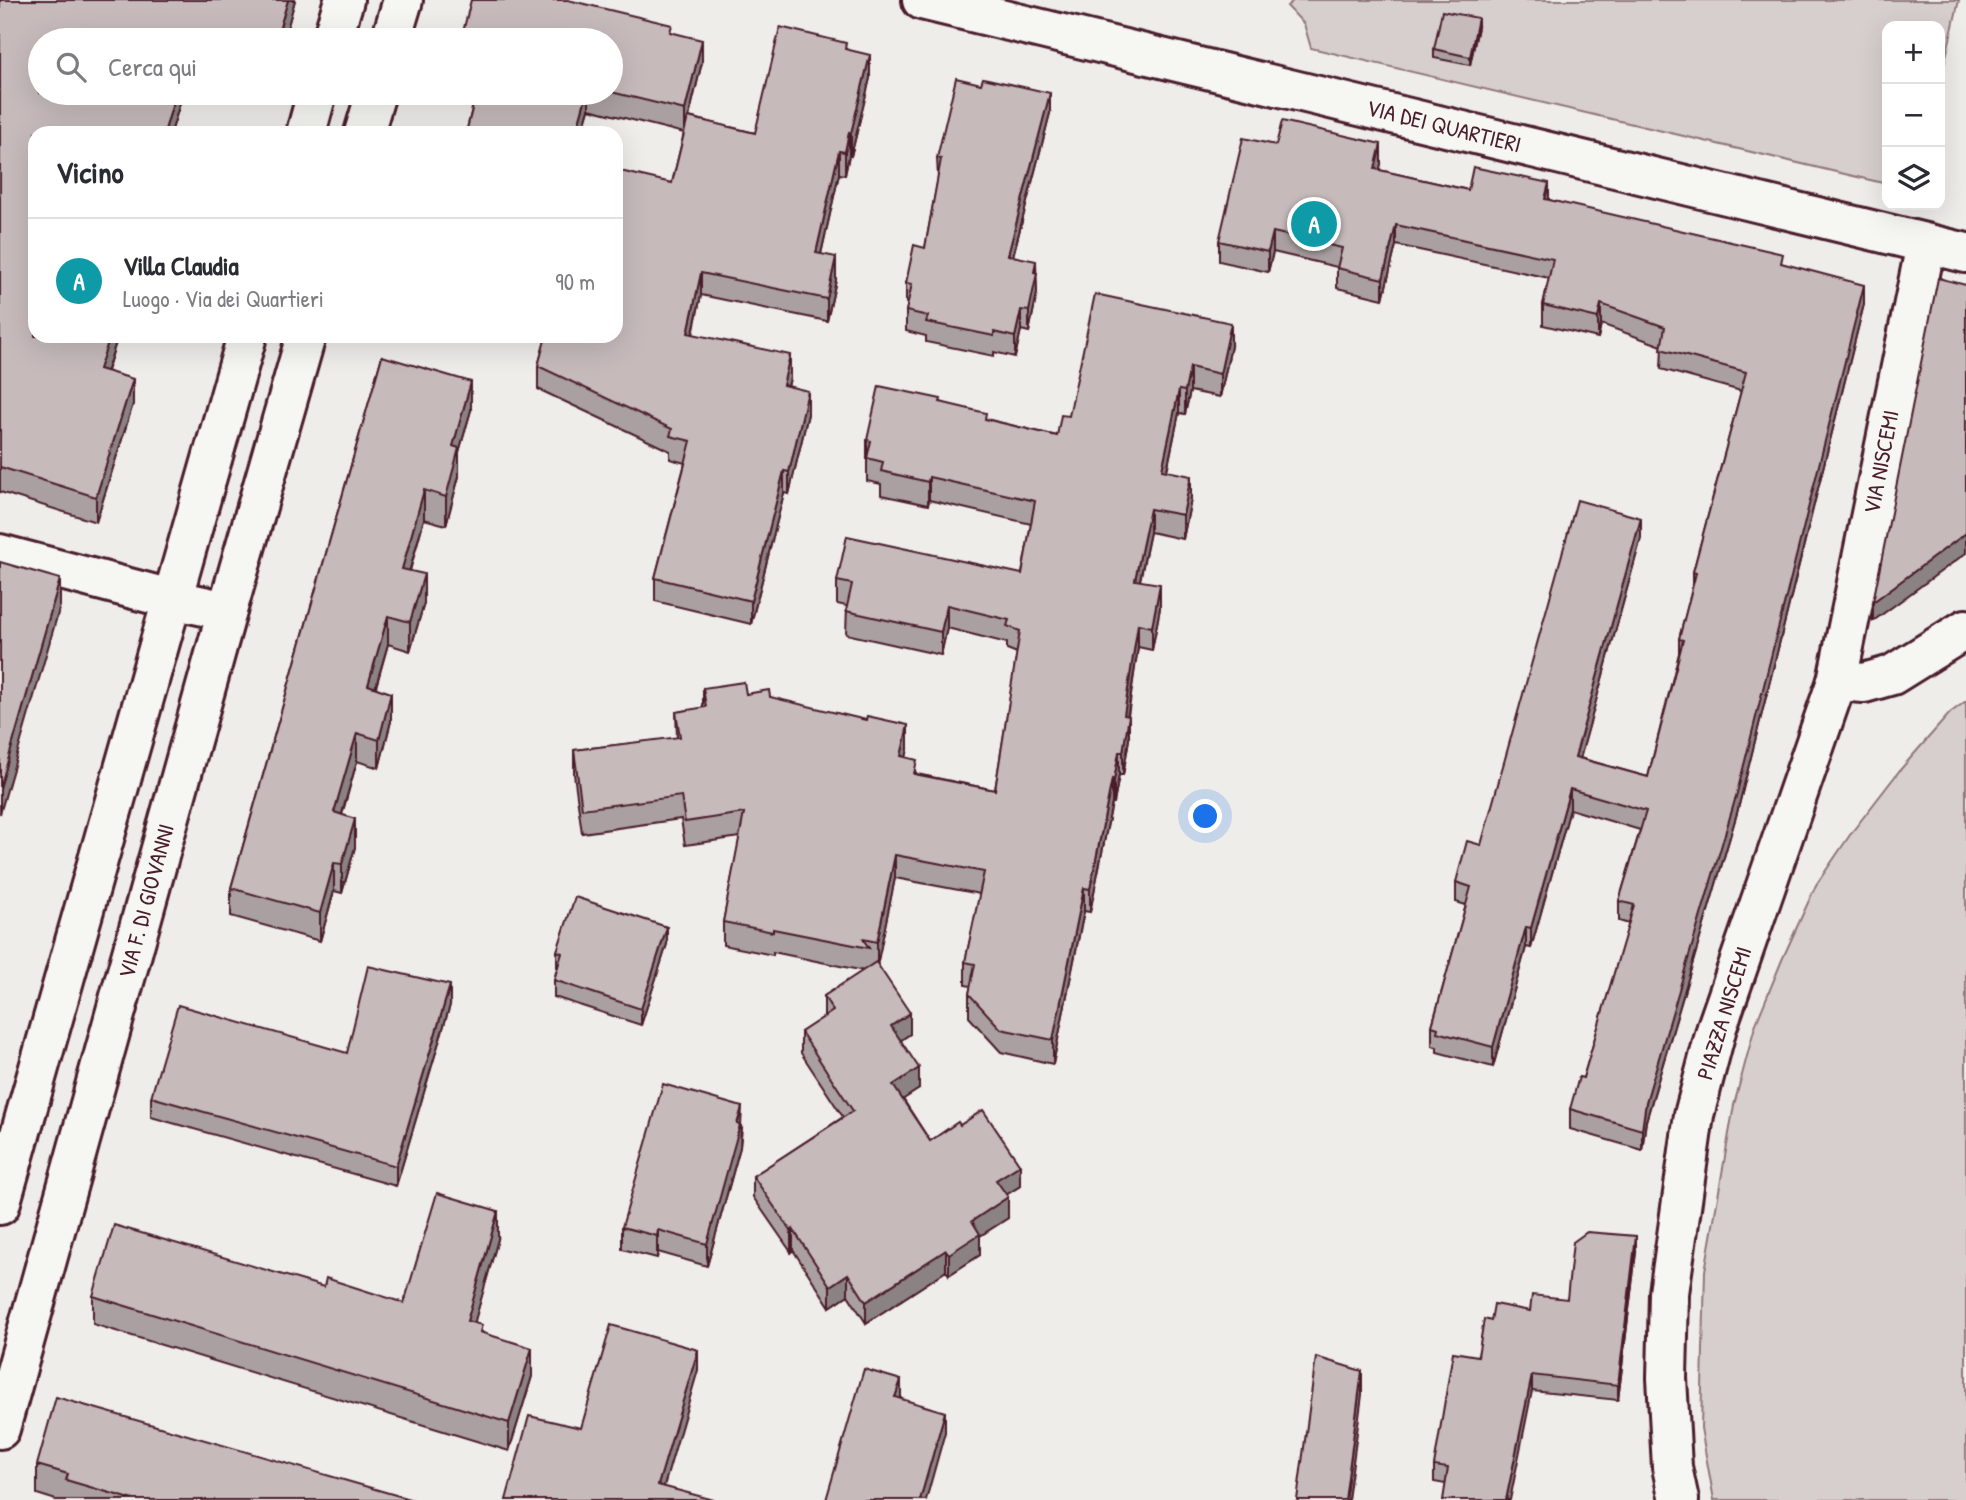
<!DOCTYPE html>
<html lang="it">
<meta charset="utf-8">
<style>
body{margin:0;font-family:"Patrick Hand",sans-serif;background:#f7f7f7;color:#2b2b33}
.controls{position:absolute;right:21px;top:21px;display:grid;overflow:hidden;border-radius:14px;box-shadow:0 7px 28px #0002}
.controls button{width:63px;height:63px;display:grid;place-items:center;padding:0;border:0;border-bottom:2px solid #e1e1e2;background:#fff;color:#2b2b33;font:35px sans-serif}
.you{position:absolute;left:1206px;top:817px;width:24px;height:24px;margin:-18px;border:5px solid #fff;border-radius:50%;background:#1a73e8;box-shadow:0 0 0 10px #1a73e833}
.badge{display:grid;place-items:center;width:46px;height:46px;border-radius:50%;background:#d1495b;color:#fff;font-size:23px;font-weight:700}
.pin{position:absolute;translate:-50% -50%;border:4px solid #fff;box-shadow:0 2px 7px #0006}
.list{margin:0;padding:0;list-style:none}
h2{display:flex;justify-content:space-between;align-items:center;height:91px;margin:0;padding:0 28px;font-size:30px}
h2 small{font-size:23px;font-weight:400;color:#7c7c81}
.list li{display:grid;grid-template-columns:46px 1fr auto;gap:21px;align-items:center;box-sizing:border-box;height:126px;padding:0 28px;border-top:2px solid #e1e1e2}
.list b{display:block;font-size:26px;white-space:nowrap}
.list p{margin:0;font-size:23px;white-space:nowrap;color:#7c7c81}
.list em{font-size:23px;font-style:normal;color:#7c7c81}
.icon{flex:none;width:38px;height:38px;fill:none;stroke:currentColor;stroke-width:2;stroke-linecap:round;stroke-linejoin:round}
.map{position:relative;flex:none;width:1966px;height:1500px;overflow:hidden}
.search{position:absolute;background:#fff;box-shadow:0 7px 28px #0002;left:28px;top:28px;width:595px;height:77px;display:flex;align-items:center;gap:18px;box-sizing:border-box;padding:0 24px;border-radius:38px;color:#7c7c81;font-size:26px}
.panel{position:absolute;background:#fff;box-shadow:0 7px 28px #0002;left:28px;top:126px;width:595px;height:217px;border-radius:21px}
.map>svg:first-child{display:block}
</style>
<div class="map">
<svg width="1966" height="1500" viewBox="0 0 1966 1500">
<rect width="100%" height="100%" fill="#efedea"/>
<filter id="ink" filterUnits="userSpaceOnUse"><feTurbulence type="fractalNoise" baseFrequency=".0143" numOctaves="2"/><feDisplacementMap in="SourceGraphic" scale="14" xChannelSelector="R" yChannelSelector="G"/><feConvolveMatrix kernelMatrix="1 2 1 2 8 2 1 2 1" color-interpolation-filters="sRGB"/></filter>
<g filter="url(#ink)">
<!-- green -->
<g fill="#d7cfce" stroke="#90777c" stroke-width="2">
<path d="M1294,0H1959L1940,83V26H1887V184L1311,48L1304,24L1287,6Z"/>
<path d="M1966,701V1500H1714L1701,1428L1705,1271L1734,1105L1755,1026L1782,960L1816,885L1852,832L1900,770L1950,713Z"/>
</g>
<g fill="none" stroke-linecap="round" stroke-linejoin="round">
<defs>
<g id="street">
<path d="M922,0L1966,253"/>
<path d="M332,40L344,0"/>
<path d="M391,40L403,0"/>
<path d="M306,133L317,93"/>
<path d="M364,133L376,93"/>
<path d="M0,554L171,599L227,611"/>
<path d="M1837,681L1926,244"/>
<path d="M0,1205L247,336"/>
<path d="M0,1429L227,611L306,336"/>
<path d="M1679,1500L1672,1467L1667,1378L1669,1293L1694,1115L1717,1027L1837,681L1864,683L1892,675L1966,629"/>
</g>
</defs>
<!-- street casing -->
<use href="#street" stroke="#4a1f2b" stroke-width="44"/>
<!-- street -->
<use href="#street" stroke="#f6f6f2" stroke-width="38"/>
</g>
<!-- wall -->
<g fill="#aaa0a1" stroke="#4a1f2b" stroke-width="2">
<path d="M0,0H295L284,40H40L183,93L171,133H35V336H118L107,371L133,404L96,522L0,492Z"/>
<path d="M1478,27L1470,65L1434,58V49Z"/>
<path d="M672,32L702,62L689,117L755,133L846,49L870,78L851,156L849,155L845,175L839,174L821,254L836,280L827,321L701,295L693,334L790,378L788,387L808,414L789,494L784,493L751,624L655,601V578L685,463L670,459V451L538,389V366L546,338L536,336H616L672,183L684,133L589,109L582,133H466L476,93H611V40Z"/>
<path d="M1050,113L1013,256L1036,273L1037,293L1029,332L1021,330L1015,357L994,352V356L926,342V336L906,331V311L908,304L906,303V283L925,248L938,178L937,158Z"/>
<path d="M1276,145L1381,164L1379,170L1468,190L1549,200L1783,264L1864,304L1737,813L1646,1121L1642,1150L1570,1129V1109L1583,1078L1629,924L1619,921V901L1640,830L1570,809L1531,948L1526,947L1493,1067L1437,1052V1047L1432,1046V1026L1466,905L1456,902V882L1481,845L1641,538L1580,758L1648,777L1679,653V639L1693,586V572L1741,391L1661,369L1662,346L1601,324L1598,338L1543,325V305L1549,278L1396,245L1383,299L1337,288V267L1273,252L1268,272L1219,261V241Z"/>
<path d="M1231,346L1220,397L1190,391L1185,414L1179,413L1167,471L1191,499L1183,539L1150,532L1140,581L1160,608L1152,650L1138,647L1128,716L1129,739L1123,775H1119L1114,803H1112L1090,912L1084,911L1053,1064L1001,1052L969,1017V994L971,986L965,985V962L980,894L895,878L877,964L910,1034L901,1040L919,1089L903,1099L930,1141L1020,1186L1006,1195L1008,1218L980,1236V1255L949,1275L946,1271L866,1323L848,1295L830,1307L793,1250L791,1252L753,1197V1176L843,1117L801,1053V1032L824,1017V996L864,971L773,952V955L723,945V922L740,837L685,845L681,819L582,833L574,774V750L677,738L676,712L703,708V688L770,697L908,749L906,757L917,774L995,790L1017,653L1007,649V643L947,628L941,655L846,634L847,606L837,604V581L1022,574L1031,524L929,500L928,505L881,495V484L867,481V440L941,402L986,419L1057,436L1069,416Z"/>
<path d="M382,356L471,410L459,452V476L446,525L424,519L410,571L424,603L410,651L388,644L376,687L391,721L379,768L357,761L342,815L355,847L342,893L334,891L320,941L231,916V888Z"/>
<path d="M667,944L641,1025L554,997V980L557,968V951Z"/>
<path d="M450,1005L396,1186L151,1117V1097L347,1053Z"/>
<path d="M742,1129L740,1147L707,1266L658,1252L657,1258L622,1249V1227Z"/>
<path d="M498,1239L474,1323L482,1332L532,1376L509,1451L93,1324V1296L324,1287L404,1303Z"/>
<path d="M1636,1252L1618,1400L1532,1391L1445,1484L1434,1482V1466L1491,1321L1530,1311L1567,1299Z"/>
<path d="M37,1465L413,1500H56L37,1494Z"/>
</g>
<!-- shaded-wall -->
<g fill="#8b8283" stroke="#4a1f2b" stroke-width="2">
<path d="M288,0H295L284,40H276Z"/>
<path d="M1478,18V27L1470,65V57Z"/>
<path d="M702,40V62L685,133V110Z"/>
<path d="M870,55V78L851,156V133Z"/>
<path d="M176,93H183L171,133H164Z"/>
<path d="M587,93H589V109L582,133H576Z"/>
<path d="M1050,93V113L1008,275V255Z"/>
<path d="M849,132V155L845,175V152Z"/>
<path d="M1381,144V164L1375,189V169Z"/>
<path d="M839,151V174L816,276V253Z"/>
<path d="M1549,183V203L1545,199Z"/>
<path d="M1396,225V245L1383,299V279Z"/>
<path d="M1273,232V252L1268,272V252Z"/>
<path d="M836,257V280L827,321V299Z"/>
<path d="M1036,261L1037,293L1029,332V311Z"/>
<path d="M701,273V295L688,355V333Z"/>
<path d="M1864,285V304L1737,813L1646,1121L1642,1150V1130L1646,1102Z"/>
<path d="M1601,304V324L1598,338V318Z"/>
<path d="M1021,310V330L1015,357V337Z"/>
<path d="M1231,323V346L1220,397V374Z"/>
<path d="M110,336H118L99,394V369Z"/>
<path d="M790,355V378L783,408V385Z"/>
<path d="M1190,367V391L1185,414V391Z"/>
<path d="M133,379V404L96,522V497Z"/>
<path d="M471,382V410L459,452V476L446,525V497L453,446Z"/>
<path d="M1179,390V413L1162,493V470Z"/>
<path d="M808,391V414L789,494V472Z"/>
<path d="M784,471V493L751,624V601Z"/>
<path d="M1191,476V499L1183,539V515Z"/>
<path d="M929,477V500L928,505V482Z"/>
<path d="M424,490V519L402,597V569Z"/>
<path d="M1150,509V532L1135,603V580Z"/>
<path d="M1641,518V538L1575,777V757Z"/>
<path d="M1966,533V553L1873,621V602Z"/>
<path d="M424,574V603L410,651V622Z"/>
<path d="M60,579V606L0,814V788Z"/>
<path d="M1160,584V608L1152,650V627Z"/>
<path d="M947,605V628L941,655V632Z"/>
<path d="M388,616V644L368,713V685Z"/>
<path d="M1138,624V647L1124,738V715Z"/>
<path d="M391,693V721L379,768V740Z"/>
<path d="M1129,716V739L1123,775V752Z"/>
<path d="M908,725V749L901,779V756Z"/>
<path d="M357,733V761L334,841V812Z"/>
<path d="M1119,752V775L1114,803V780Z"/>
<path d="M1112,779V803L1090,912V889Z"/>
<path d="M1570,789V809L1531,948V928Z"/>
<path d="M355,819V847L342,893V864Z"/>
<path d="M895,855V878L877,966V942Z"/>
<path d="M334,863V891L320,941V913Z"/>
<path d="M1084,888V911L1053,1064V1040Z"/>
<path d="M667,927V944L641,1025V1009Z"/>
<path d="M1526,927V947L1493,1067V1047Z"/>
<path d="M450,985V1005L396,1186V1166Z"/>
<path d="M910,1013V1034L891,1047V1026Z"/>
<path d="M919,1068V1089L893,1106V1085Z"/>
<path d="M742,1107L740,1147L707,1266V1244Z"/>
<path d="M1020,1165V1186L996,1201V1180Z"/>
<path d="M1008,1197V1218L980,1236V1255L949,1275V1254L972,1221Z"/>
<path d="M498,1211V1239L467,1349V1321Z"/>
<path d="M793,1229V1250L791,1252V1231Z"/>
<path d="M658,1230V1252L657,1258V1236Z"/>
<path d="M1636,1236V1252L1618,1400V1385Z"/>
<path d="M946,1250V1271L866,1323V1302Z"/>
<path d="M848,1274V1295L830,1307V1286Z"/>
<path d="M532,1348V1376L509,1451V1423Z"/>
<path d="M698,1350V1370L660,1500L658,1485Z"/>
<path d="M1362,1371V1395L1348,1500H1345Z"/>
<path d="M1532,1375V1391L1510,1500H1506Z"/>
<path d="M901,1380V1400L895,1397Z"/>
<path d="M945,1412V1432L926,1500H920Z"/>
</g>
<!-- building -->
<g fill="#c6babb" stroke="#4a1f2b" stroke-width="2">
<path d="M0,0H288L276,40H40V93H176L164,133H35V336H110L99,369L133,379L96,497L0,467Z"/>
<path d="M471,0H568L672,25L670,32L702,40L685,110L611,92V40H461Z"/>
<path d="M1442,11L1478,18L1470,57L1434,49Z"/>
<path d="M780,27L846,43L845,49L870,55L851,133L849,132L845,152L839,151L816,253L836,257L827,299L701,273L688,333L790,355L783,385L808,391L789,472L784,471L751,601L655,578L691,441L670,436L672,429L538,366L546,336H616V170L672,183L688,117L755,133Z"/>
<path d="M956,78L981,84L983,78L1050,93L1008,255L1036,261L1034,272L1037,273L1029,311L1021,310L1015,337L994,332V336L926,322L928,316L906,311L912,284L906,283L914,245L925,248L941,159L937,158Z"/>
<path d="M476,93H587L576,133H466Z"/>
<path d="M1282,121L1381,144L1375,169L1468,190L1473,167L1549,183L1545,199L1783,254L1781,263L1864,285L1737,793L1646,1102L1642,1130L1570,1109L1579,1077L1583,1078L1634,905L1619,901L1646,811L1570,789L1531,928L1526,927L1493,1047L1437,1032L1438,1028L1432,1026L1471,887L1456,882L1467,841L1481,845L1577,500L1641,518L1575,757L1648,777L1683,640L1679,639L1696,573L1693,572L1746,372L1661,349L1665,327L1601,304L1598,318L1543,305L1553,259L1396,225L1383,279L1337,268L1342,248L1273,232L1268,252L1219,241L1243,138L1276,145Z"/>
<path d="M1938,278L1966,285V533L1873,602Z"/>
<path d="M1095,294L1231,323L1220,374L1190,367L1185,391L1179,390L1162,470L1191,476L1183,515L1150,509L1135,580L1160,584L1152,627L1138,624L1124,715L1129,716L1123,752H1119L1114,780L1112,779L1090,889L1084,888L1053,1040L1001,1029L969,994L975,964L965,962L984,872L895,855L877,942L863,939L869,948L773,929V932L723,922L744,813L685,822L681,796L582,809L574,750L680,737L676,712L706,707L703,688L744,682L746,694L769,690L770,697L866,720L867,716L908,725L901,756L917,760L914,774L995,790L1020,631L1007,626L1009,620L947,605L941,632L846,611L852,584L837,581L847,536L1022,574L1035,501L929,477L928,482L881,471L883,462L867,458L871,441L867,440L879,386L941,399L940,402L986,413L985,419L1057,436L1061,415L1069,416Z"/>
<path d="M382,356L471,382L453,446L459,448L446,497L424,490L402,569L424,574L410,622L388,616L368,685L391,693L379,740L357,733L334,812L355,819L342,864L334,863L320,913L231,888Z"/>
<path d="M0,562L60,579L0,788Z"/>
<path d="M575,897L667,927L641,1009L554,980L562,953L557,951Z"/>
<path d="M876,962L910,1013L891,1026L919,1068L893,1085L930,1141L958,1122L960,1125L983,1110L1020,1165L996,1180L1008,1197L972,1221L980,1234L949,1254L946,1250L866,1302L848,1274L830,1286L793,1229L791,1231L753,1176L853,1111L801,1032L833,1011L824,996Z"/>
<path d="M368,966L450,985L396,1166L151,1097L178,1005L347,1053Z"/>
<path d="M663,1084L742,1107L737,1124L740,1125L707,1244L658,1230L657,1236L622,1227Z"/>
<path d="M437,1193L498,1211L467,1321L482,1325L480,1332L532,1348L509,1423L93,1296L114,1225L324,1287L326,1278L404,1303Z"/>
<path d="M1587,1232L1636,1236L1618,1385L1532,1375L1506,1500H1443L1448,1468L1434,1466L1453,1352L1478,1356L1484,1319L1491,1321L1494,1304L1530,1311L1532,1295L1567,1299L1573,1242Z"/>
<path d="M611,1325L698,1350L658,1485L714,1500H506L529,1416L581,1428Z"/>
<path d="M1316,1357L1362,1371L1345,1500H1297Z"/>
<path d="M864,1369L901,1380L895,1397L945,1412L920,1500H826Z"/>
<path d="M56,1397L413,1500H134L66,1480L68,1474L37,1465Z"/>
</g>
</g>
<g text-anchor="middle" stroke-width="6" stroke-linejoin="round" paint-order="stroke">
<!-- street labels -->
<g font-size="23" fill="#4a1f2b" stroke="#f6f6f2">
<text transform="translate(1444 126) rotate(14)" y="8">VIA DEI QUARTIERI</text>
<text transform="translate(1881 462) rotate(-79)" y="8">VIA NISCEMI</text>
<text transform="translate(146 901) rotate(-75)" y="8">VIA F. DI GIOVANNI</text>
<text transform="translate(1724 1013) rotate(-73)" y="8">PIAZZA NISCEMI</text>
</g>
</g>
</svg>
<div class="controls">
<button>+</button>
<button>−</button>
<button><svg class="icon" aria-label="layers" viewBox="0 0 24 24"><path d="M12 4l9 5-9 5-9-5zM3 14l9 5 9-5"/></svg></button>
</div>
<div class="you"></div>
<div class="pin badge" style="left:1314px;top:224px;background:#0f9aa8">A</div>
<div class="search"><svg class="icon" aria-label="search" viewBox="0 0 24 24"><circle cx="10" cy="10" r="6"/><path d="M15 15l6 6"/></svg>Cerca qui</div>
<section class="panel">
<h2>Vicino<small></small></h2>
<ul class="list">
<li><span class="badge" style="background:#0f9aa8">A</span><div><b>Villa Claudia</b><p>Luogo · Via dei Quartieri</p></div><em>90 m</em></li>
</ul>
</section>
</div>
